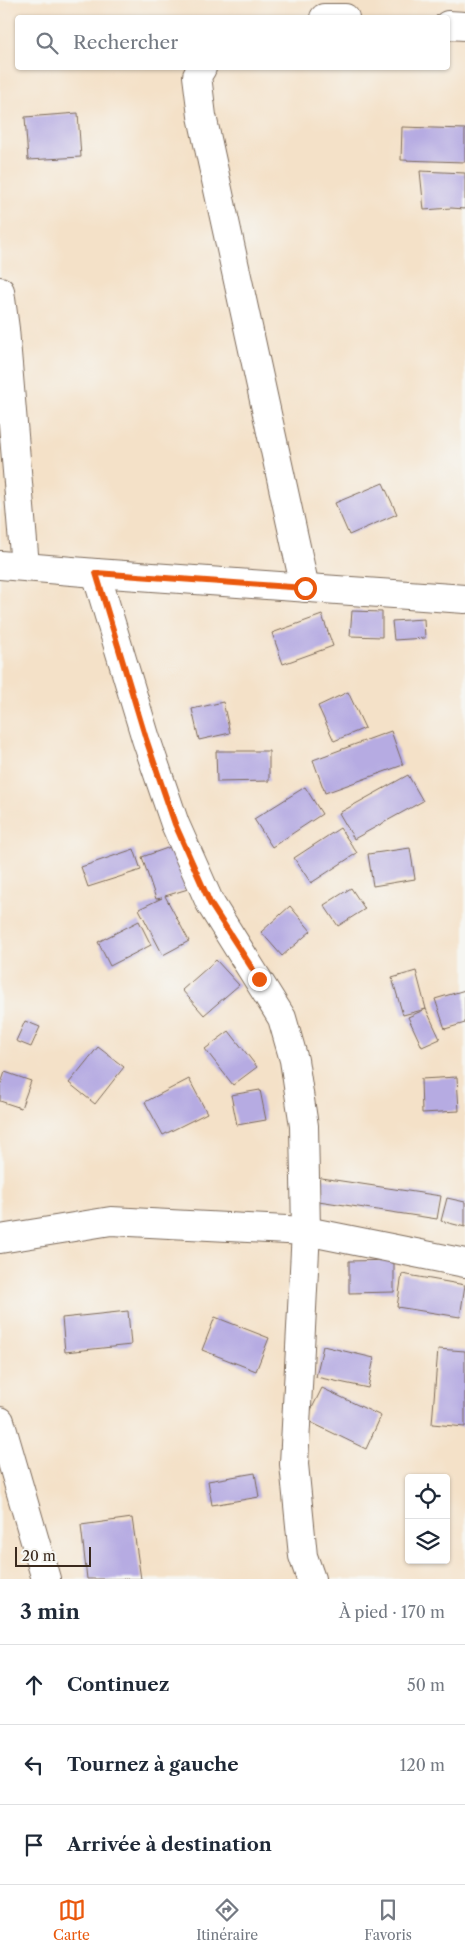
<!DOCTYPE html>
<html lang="fr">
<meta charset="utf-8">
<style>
body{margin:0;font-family:"Libre Caslon Text",serif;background:#f2f2f3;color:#1f2937}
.controls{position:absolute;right:15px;bottom:15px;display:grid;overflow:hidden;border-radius:5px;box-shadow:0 1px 4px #0004}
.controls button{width:45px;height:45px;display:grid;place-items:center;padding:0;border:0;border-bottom:1px solid #e0e1e3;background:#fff;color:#1f2937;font:25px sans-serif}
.scale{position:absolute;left:15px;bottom:12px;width:76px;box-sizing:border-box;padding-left:5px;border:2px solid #3b2a1e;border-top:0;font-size:14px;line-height:18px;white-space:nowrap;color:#3b2a1e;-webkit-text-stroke:4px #f6f6f2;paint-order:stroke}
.stop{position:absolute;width:15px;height:15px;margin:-11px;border:4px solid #ea580c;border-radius:50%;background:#fff}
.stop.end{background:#ea580c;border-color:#fff;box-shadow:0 1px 5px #0008}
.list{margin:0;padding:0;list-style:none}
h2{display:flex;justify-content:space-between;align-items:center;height:65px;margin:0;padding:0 20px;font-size:21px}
h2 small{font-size:16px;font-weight:400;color:#747a83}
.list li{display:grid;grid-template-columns:32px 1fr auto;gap:15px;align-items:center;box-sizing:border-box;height:80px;padding:0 20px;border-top:1px solid #e0e1e3}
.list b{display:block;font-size:19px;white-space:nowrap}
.list em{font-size:16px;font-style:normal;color:#747a83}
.icon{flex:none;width:28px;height:28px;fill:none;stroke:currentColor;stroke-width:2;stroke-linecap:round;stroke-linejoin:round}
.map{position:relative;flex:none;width:465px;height:1579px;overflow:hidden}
.search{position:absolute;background:#fff;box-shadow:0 1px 4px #0004;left:15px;right:15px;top:15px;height:55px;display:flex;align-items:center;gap:12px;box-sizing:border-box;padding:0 18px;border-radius:5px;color:#747a83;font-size:19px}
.sheet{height:305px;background:#fff}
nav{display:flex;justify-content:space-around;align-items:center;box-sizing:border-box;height:70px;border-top:1px solid #e0e1e3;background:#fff;font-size:14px;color:#747a83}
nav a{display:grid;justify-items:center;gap:2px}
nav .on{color:#ea580c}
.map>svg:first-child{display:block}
</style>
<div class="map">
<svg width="465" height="1579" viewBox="0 0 465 1579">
<rect width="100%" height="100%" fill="#f6f6f2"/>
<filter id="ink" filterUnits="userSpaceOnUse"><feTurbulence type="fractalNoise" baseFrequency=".02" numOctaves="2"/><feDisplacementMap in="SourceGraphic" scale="10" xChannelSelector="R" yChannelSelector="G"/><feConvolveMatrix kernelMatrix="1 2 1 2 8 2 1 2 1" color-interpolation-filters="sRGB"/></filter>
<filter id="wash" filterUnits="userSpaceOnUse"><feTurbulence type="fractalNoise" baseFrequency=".0096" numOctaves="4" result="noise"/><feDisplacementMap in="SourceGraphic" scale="20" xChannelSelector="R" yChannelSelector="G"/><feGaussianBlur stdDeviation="1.12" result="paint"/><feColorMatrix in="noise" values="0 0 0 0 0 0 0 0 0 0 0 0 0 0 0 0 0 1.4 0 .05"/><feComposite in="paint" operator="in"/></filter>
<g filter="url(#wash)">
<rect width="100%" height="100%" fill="#f4e1c8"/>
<g id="blocks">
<!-- building -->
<g fill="#b6abe2">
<path d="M78,113L81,157L28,160L25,117Z"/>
<path d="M402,127L465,129V162L401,160Z"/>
<path d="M420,171L465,173V209L451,208L424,210Z"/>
<path d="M383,483L397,514L349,535L335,503Z"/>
<path d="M352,611L382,612V637L350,636Z"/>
<path d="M322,615L333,646L283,664L272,633Z"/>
<path d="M424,619L425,638L394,640L392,621Z"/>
<path d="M348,692L365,728L334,741L318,706Z"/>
<path d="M223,702L230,733L199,740L192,709Z"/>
<path d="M391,731L403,765L325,793L313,760Z"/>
<path d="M216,751H269V781L217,782Z"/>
<path d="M408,775L423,801L354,839L339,813Z"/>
<path d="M305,787L322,814L272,847L254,819Z"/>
<path d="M340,828L357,853L311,883L294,858Z"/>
<path d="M173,846L188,889L165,896L189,941L163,955L139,909L162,898L156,899L142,857Z"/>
<path d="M410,848L415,879L373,886L368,854Z"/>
<path d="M134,849L141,870L88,887L81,867Z"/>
<path d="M351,888L365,909L338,926L324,905Z"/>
<path d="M290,906L311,931L282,956L261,932Z"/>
<path d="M139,921L151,945L110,966L98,942Z"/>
<path d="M216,960L239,985L204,1015L182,990Z"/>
<path d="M416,971L426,1009L403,1015L392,978Z"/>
<path d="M465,990V1023L445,1029L435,999Z"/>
<path d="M426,1009L440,1039L422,1047L408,1017Z"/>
<path d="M25,1021L40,1027L31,1047L16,1041Z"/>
<path d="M229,1031L257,1067L233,1085L205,1049Z"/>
<path d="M98,1047L124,1067L95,1104L69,1083Z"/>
<path d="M5,1072L31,1081L21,1108L0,1101V1086Z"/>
<path d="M457,1077L459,1111L422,1113L421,1079Z"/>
<path d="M189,1079L207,1113L163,1135L145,1102Z"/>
<path d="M260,1090L266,1120L237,1125L231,1095Z"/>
<path d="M315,1177L441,1196L437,1219L312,1200Z"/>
<path d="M447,1198L465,1202V1227L441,1221Z"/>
<path d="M394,1260V1292L349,1293V1261Z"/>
<path d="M402,1274L465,1285L460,1317L397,1307Z"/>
<path d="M128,1311L131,1345L65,1352L62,1318Z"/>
<path d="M215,1317L269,1338L256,1371L202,1350Z"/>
<path d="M323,1346L374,1358L368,1388L316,1377Z"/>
<path d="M438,1349L465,1351V1427L432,1424Z"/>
<path d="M322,1388L381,1416L366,1449L306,1420Z"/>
<path d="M255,1473L259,1497L212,1505L208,1481Z"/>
<path d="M132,1518L141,1579H87L81,1525Z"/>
</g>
</g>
</g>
<g filter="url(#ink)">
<use href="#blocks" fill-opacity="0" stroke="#7c6a5a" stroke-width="1"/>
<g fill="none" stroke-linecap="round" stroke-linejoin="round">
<defs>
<g id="minor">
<path d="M324,18H345"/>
<path d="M448,25L465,26"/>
<path d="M202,68L197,76L202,116L305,588"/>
<path d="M0,291L5,329L25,566"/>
<path d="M96,573L146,739L175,824L210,903L282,1018L294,1060L304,1126L306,1231L294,1464L303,1556L311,1579"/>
<path d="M0,1239L111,1221L306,1231L465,1263"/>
<path d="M0,1421L46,1579"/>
</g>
<path id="tertiary" d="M0,565L96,573L465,599"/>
</defs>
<!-- minor casing -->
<use href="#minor" stroke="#7c6a5a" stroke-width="30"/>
<!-- tertiary casing -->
<use href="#tertiary" stroke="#7c6a5a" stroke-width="30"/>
<!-- minor -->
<use href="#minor" stroke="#fff" stroke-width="28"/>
<!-- tertiary -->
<use href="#tertiary" stroke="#fff" stroke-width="28"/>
</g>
</g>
<g fill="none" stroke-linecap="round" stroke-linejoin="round" filter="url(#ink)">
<!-- route -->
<path stroke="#ea580c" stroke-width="6" d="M259,979L210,903L175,824L146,739L96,573L305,588"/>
</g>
</svg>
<div class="controls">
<button><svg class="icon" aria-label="locate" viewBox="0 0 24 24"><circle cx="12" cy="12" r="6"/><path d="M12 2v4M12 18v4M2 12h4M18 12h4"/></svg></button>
<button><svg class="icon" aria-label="layers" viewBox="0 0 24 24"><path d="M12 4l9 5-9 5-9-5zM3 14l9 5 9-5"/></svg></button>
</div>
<div class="scale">20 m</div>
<div class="stop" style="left:305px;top:588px"></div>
<div class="stop end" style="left:259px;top:979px"></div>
<div class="search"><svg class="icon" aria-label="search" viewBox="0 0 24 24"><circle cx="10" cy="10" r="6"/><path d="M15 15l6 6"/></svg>Rechercher</div>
</div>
<section class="sheet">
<h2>3 min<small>À pied · 170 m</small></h2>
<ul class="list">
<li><svg class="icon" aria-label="ahead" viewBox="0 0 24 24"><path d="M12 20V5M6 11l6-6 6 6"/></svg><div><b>Continuez</b></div><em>50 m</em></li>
<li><svg class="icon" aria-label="left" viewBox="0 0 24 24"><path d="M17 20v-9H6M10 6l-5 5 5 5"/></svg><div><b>Tournez à gauche</b></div><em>120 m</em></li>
<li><svg class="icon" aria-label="arrive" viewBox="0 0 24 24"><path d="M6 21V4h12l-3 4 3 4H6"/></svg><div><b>Arrivée à destination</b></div></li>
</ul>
</section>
<nav>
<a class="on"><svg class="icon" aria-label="map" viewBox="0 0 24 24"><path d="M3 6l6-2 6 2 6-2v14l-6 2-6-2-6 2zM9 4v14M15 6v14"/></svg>Carte</a>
<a><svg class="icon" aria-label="directions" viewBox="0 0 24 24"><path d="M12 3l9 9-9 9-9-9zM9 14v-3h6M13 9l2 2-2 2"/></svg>Itinéraire</a>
<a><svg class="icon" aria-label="saved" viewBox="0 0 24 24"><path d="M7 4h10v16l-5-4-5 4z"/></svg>Favoris</a>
</nav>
